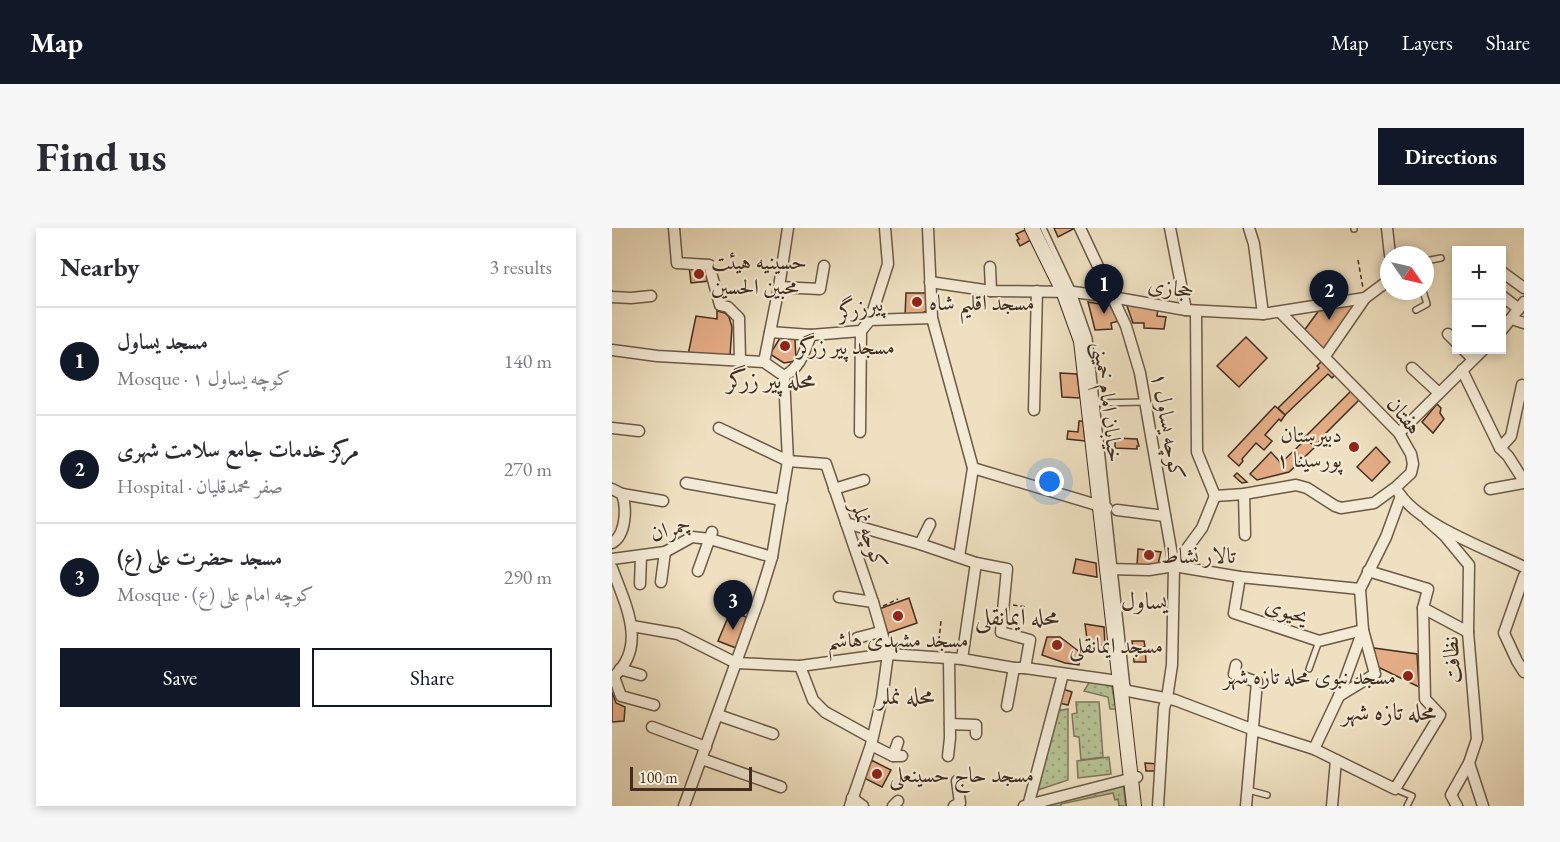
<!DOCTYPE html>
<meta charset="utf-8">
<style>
body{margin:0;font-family:"EB Garamond",Amiri,serif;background:#f7f7f7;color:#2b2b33}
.controls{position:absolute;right:18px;top:18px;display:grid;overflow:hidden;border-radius:0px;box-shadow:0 3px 9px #0003}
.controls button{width:54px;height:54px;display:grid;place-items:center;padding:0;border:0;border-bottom:2px solid #e1e1e2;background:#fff;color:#2b2b33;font:30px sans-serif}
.compass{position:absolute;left:768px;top:18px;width:54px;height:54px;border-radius:50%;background:#fff;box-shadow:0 3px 9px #0003;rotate:124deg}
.scale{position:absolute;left:18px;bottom:15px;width:122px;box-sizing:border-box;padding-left:6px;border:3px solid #412e1f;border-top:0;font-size:16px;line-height:21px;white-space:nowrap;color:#412e1f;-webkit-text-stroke:4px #f4ebd6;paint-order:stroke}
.you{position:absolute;left:438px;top:254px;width:21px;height:21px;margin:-15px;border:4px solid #fff;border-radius:50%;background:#1a73e8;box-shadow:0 0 0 9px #1a73e833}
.badge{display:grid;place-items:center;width:39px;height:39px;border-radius:50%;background:#111827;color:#fff;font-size:20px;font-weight:700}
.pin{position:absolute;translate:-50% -50px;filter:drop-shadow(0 2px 3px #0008)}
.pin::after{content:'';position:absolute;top:32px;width:21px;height:18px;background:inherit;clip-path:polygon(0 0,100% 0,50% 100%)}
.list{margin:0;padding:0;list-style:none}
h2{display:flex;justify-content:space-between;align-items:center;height:78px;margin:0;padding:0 24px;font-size:26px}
h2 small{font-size:20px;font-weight:400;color:#7c7c81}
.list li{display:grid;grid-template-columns:39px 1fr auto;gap:18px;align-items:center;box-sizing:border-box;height:108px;padding:0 24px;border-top:2px solid #e1e1e2}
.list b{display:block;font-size:22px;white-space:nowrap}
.list p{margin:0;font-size:20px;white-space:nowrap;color:#7c7c81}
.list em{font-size:20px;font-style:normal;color:#7c7c81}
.actions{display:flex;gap:12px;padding:18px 24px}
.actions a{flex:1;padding:14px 0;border:2px solid #111827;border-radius:0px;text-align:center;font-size:21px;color:#111827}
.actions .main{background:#111827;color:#fff}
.map{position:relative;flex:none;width:912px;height:578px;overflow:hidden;border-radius:0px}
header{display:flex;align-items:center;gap:36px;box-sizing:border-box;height:84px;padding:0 30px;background:#111827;color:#fff}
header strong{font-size:28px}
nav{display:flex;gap:33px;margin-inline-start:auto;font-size:21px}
.intro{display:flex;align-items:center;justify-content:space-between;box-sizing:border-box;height:144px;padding:0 36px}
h1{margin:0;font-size:42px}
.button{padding:15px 27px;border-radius:0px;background:#111827;color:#fff;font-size:21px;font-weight:700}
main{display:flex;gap:36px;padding:0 36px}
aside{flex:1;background:#fff;border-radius:0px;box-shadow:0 3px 9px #0003}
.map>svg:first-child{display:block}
</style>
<header>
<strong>Map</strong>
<nav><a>Map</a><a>Layers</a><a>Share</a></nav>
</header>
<div class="intro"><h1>Find us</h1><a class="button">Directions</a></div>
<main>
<aside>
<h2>Nearby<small>3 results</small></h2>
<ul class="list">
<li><span class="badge">1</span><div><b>مسجد یساول</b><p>Mosque · کوچه یساول ۱</p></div><em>140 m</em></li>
<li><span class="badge">2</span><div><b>مرکز خدمات جامع سلامت شهری</b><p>Hospital · صفر محمدقلیان</p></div><em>270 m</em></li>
<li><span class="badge">3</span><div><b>مسجد حضرت علی (ع)</b><p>Mosque · کوچه امام علی (ع)</p></div><em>290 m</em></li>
</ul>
<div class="actions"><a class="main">Save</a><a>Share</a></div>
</aside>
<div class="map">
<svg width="912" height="578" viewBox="0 0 912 578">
<defs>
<pattern id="park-dots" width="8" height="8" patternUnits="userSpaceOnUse" patternTransform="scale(1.5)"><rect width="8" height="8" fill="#b6c395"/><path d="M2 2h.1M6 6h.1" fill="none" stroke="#969f79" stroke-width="1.8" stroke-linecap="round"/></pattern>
</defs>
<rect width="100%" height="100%" fill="#eee0c0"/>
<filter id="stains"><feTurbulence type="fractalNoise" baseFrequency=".00333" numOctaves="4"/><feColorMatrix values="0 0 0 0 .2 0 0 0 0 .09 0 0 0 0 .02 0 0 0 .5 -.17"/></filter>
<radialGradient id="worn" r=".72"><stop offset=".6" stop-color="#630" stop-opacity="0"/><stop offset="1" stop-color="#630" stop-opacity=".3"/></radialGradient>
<!-- park -->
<g fill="url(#park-dots)" stroke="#7c785a" stroke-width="1.5">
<path d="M478,453L496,456L500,459L504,481H498L496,469L472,463Z"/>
<path d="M464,474H487L491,529L469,532L467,509L462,508L460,486L465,485Z"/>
<path d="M456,481V552L423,563L445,483Z"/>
<path d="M497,529L499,546L466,550L465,533Z"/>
<path d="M511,556L514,578H507L506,571L503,572L501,565L449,576V578H426Z"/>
</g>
<!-- building -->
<g fill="#e4ad86" stroke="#412e1f" stroke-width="1.5">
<path d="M442,0H463L446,9Z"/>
<path d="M413,2L419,12L408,18L405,12L407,11L404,6Z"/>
<path d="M77,38H95L97,53L79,55Z"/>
<path d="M294,65H315L316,82L305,88H293Z"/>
<path d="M476,74L501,78L507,93L499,95L500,101L483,102Z"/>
<path d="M518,75L546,80L545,88L554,89L552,101L532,100V95H521L515,78Z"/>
<path d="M745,75L712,125L691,104L708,81Z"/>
<path d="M105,83L113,85L117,89L120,99L118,128L76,127L84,88L105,91Z"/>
<path d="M634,109L655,130L627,159L605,138Z"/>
<path d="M168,110L183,111L184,133L172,135L158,126Z"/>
<path d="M711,132L725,145L720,150L716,146L673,187L666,180L707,140L705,138Z"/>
<path d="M448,145L465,146L468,170L450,169Z"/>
<path d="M740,162L749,170L713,206L717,210L711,217L707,214L703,219L693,209Z"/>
<path d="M825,176L829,180L828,185L832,191L821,205L810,194Z"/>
<path d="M663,178L673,187L669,193L667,191L653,207L660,213L652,222L644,215L630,231L631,233L627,238L616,228Z"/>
<path d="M467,193H471L473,213L455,211L456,203L466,204Z"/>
<path d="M503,210L525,211L527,218H525V221L503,220Z"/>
<path d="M694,211L703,219L677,244L645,252L638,246L659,224L669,235Z"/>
<path d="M764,219L778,234L760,253L745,239Z"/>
<path d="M625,245L635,254L630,255L622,248Z"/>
<path d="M526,321L549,324L546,336L525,338Z"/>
<path d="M464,331L484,335L485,349L461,345Z"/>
<path d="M297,370L305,395L276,405L267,381Z"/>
<path d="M119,382L136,390L124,420L106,413Z"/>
<path d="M473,396L492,399L493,417L476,419Z"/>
<path d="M435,409H448L469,425L467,437L453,435L430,427Z"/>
<path d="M520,413H532L533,419H521Z"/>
<path d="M521,419H533L534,434H522Z"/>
<path d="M762,420L805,426L807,459L764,438Z"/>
<path d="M451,461L460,464L456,477L447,475Z"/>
<path d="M0,464L4,475L13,479L12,493L0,494Z"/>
<path d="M259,532L279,542L270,559L252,550Z"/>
<path d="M533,535L546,536V543H534Z"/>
</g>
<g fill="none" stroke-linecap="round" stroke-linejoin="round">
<defs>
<g id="service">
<path d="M431,0L461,64L477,110L515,460"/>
<path d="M742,0V1"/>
<path d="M813,33L829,30"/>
<path d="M804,82L815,76L811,63"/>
<path d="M485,175L532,174"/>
<path d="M697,441L707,413"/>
<path d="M783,561L800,568L795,578"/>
<path d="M636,562L655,567"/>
</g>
<g id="minor">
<path d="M62,0L65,35L97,37L108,77L116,79L127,90L128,132"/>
<path d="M316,0L320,90L361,240L347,329"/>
<path d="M468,0L514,98L528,145L562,338L560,437L555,470L552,480L546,578"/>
<path d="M558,0L574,82"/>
<path d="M637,0L642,16L651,86"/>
<path d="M775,0L778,27"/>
<path d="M378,39L379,63"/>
<path d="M890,44L912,60"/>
<path d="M318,54L379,63L461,64L500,69L574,82L651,86L753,70L777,52"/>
<path d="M167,59L208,61L212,38"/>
<path d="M890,68L907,81"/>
<path d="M0,69L19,70L39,68"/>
<path d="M584,83L585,224L603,268"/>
<path d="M900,91L912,95"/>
<path d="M258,92L276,36L273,0"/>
<path d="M890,102L912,74"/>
<path d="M158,104L199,107"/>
<path d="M836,106L844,114"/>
<path d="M0,122L45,128L152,134L172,148"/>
<path d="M852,122L861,131"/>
<path d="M713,128L753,70"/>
<path d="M152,134L167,59L176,0"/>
<path d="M800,140L827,165"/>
<path d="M850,142L888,220L896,228L912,253"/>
<path d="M172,148C189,139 192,124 199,107L249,103L258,92L320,90"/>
<path d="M422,182L425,63"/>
<path d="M0,200L27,203"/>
<path d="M107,200L176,233L214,236L261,374L276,426L270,470L259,517L238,578"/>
<path d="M248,204L249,103"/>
<path d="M787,205L871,122"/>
<path d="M888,220L899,208L910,157"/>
<path d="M361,240L495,280"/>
<path d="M74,255L170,272"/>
<path d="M0,261L10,266C15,280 14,307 0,315"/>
<path d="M222,261L252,252"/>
<path d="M878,261L912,255"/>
<path d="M787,265C809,298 876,321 912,339"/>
<path d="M10,266L51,273"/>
<path d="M632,266L633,307"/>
<path d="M603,268L632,266L684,257L695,260L723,278L729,280L762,275L784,259L799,245L801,236L799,226L787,205L668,84"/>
<path d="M505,282L553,288"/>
<path d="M815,292L833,308L857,337L856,404L865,511L857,535L839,567L845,578"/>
<path d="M234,295L308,316L364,335L395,341L389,404L418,412L413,440"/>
<path d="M308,316L318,296"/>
<path d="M0,331L53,324L80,309L98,311L160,329"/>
<path d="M562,338L590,300L603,268"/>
<path d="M0,340C13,376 37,419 0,450"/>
<path d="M495,341L537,342L562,338L628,349L748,361"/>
<path d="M86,343L100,304"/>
<path d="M912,348L892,405L905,433L912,444"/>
<path d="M628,349L622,385L707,413L751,402"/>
<path d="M49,354L53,324"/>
<path d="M28,356L29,328"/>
<path d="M227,369L261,374"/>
<path d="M811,380L856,404"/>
<path d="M20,398L66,406L124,435L188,438L276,426L350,431L402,440H413L506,453L516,463L563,472L642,502L702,521L783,561L828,487L813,471L811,380L816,361L756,343"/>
<path d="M245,410L268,404"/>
<path d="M350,431L364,335"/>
<path d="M624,437L622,446L645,454L634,578"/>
<path d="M188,438L201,472L213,484L260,510"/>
<path d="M8,441L29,447"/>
<path d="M2,449L9,468L42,477"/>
<path d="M727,468L751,402"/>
<path d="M395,478L402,440"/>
<path d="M106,487L161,506"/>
<path d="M338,496L364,497V506"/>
<path d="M40,499L94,519"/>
<path d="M259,517L281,528H290"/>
<path d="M702,521L727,468L763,446L751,402L748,361L774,309L789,268"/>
<path d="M281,528L286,514"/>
<path d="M336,528L338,510L337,430"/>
<path d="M90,531L169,559"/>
<path d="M857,535L871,578"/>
<path d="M240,570L251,578"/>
<path d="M72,578L147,371L160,329L176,233L172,148"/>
<path d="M281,578L286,573"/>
<path d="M342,578L348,575L345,553"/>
<path d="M412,578L525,549"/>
<path d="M416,578L451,446"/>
<path d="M720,578L724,532"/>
</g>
<path id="secondary" d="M420,0L451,63L469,113L522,578"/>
</defs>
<!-- service casing -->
<use href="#service" stroke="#6c5a47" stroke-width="8"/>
<!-- minor casing -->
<use href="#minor" stroke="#6c5a47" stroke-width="13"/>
<!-- secondary casing -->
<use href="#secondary" stroke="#412e1f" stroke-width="16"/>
<!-- path -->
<g stroke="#412e1f" stroke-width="1.5" stroke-dasharray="4.5 3" stroke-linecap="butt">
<path d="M746,32L751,60"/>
<path d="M709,52L711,68"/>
<path d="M401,377L415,379"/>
<path d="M271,378L286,371"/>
<path d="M326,420L329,393"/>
</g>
<!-- service -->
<use href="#service" stroke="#f4ebd6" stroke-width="5"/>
<!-- minor -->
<use href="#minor" stroke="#f4ebd6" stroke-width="10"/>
<!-- secondary -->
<use href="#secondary" stroke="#f4ebd6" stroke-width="14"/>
</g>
<!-- markers -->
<g fill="#8f2418" stroke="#f4ebd6" stroke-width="2">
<circle cx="87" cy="46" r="6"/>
<circle cx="305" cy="74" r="6"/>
<circle cx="173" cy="118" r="6"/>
<circle cx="742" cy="219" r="6"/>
<circle cx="537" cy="327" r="6"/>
<circle cx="286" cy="388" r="6"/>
<circle cx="445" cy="417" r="6"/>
<circle cx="796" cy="448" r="6"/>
<circle cx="265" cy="546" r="6"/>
</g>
<g text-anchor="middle" stroke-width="4.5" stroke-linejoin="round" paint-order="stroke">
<!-- poi labels -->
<g font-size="22" fill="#412e1f" stroke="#f4ebd6" text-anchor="start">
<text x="99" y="41">حسینیه هیئت<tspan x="99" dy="25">محبین الحسین</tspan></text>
<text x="317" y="82">مسجد اقلیم شاه</text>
<text x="185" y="126">مسجد پیر زرگر</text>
<text x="730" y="214" text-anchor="end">دبیرستان<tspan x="730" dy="25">پورسینا ۱</tspan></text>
<text x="549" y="335">تالار نشاط</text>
<text x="286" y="419" text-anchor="middle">مسجد مشهدی هاشم</text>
<text x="457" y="425">مسجد ایمانقلی</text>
<text x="784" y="456" text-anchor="end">مسجد نبوی محله تازه شهر</text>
<text x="277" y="554">مسجد حاج حسینعلی</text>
</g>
<!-- street labels -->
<g font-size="22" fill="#412e1f" stroke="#f4ebd6">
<text transform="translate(559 59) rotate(9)" y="8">حجازی</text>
<text transform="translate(248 79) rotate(-12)" y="8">پیرزرگر</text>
<text transform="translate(497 174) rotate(83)" y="8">خیابان امام خمینی</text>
<text transform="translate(793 187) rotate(51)" y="8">هفتان</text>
<text transform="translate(557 198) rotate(80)" y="8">کوچه یساول ۱</text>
<text transform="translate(58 300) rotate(-16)" y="8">چمران</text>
<text transform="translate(258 307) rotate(71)" y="8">کوچه نملر</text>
<text transform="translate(675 382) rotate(19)" y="8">یحیوی</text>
<text transform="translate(839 432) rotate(-94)" y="8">نظافت</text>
</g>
<!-- neighbourhood labels -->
<g font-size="24" fill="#412e1f" stroke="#f4ebd6">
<text x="159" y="160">محله پیر زرگر</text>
<text x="532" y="381">یساول</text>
<text x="405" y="397">محله ایمانقلی</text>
<text x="294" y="476">محله نملر</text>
<text x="777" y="492">محله تازه شهر</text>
</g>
</g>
<rect width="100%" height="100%" filter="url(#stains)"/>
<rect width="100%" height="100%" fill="url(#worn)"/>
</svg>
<div class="controls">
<button>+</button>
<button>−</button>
</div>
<svg class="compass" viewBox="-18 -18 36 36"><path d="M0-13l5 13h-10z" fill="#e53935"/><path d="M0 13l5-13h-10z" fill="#7c7c81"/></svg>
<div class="scale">100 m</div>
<div class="you"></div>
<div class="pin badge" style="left:492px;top:86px">1</div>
<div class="pin badge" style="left:717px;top:92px">2</div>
<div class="pin badge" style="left:121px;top:402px">3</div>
</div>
</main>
